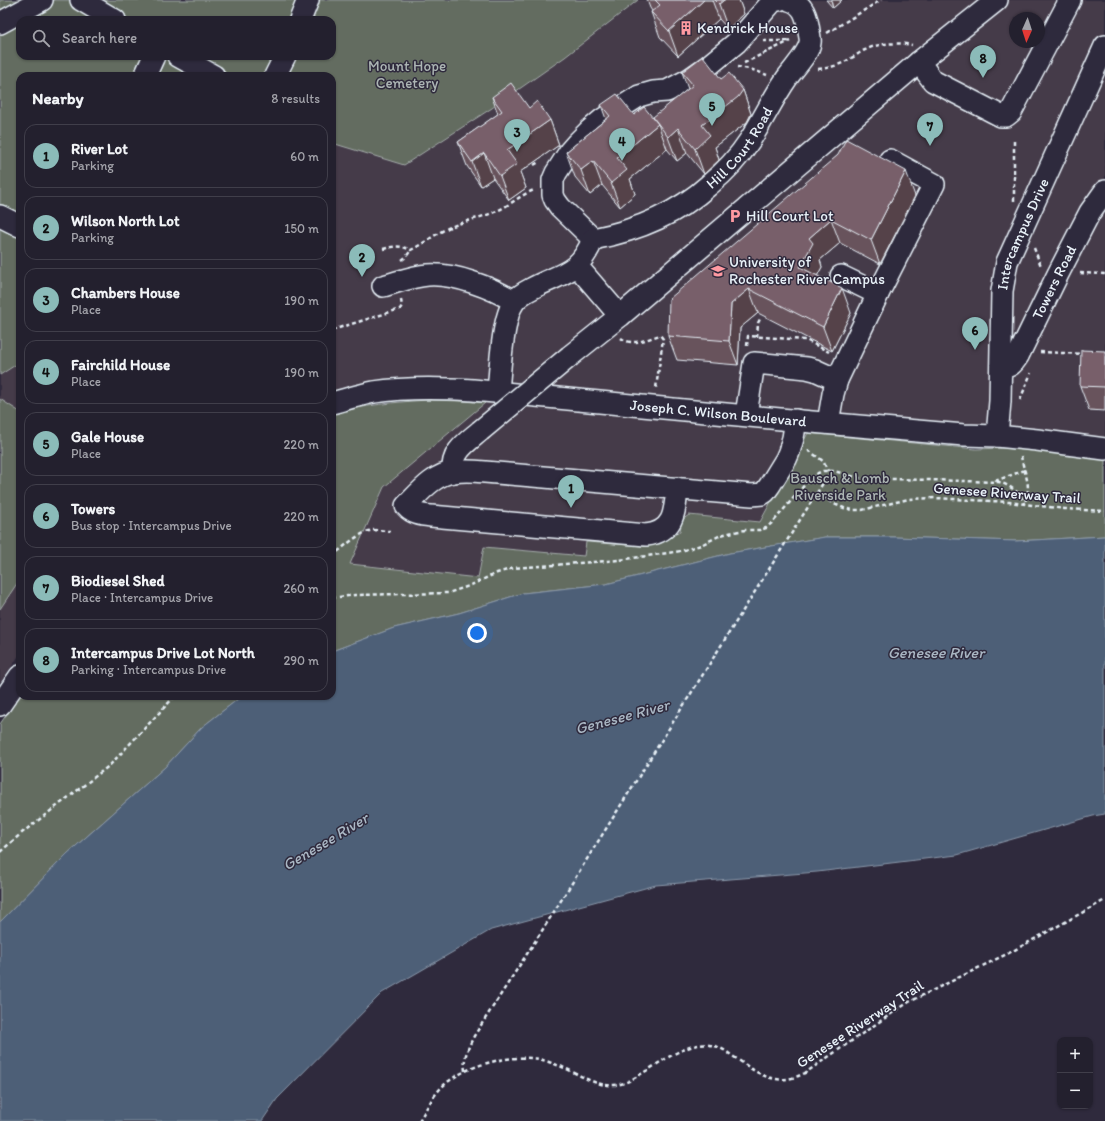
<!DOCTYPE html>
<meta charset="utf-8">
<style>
body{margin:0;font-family:Itim,sans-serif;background:#2f2d3a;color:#f1f3f6}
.controls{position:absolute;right:12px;bottom:12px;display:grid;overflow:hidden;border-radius:8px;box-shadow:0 1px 3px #0004}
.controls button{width:36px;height:36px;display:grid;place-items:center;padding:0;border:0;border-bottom:1px solid #403e4a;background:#23202e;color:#f1f3f6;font:20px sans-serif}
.compass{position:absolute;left:1009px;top:12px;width:36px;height:36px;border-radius:50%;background:#23202e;box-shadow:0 1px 3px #0004;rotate:183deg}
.you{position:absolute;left:477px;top:633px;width:14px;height:14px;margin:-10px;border:3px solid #fff;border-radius:50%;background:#1a73e8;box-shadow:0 0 0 6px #1a73e833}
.badge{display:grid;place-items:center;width:26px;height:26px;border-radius:50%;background:#8bbbb9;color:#111;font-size:13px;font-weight:700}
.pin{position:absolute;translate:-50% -33px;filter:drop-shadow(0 1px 2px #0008)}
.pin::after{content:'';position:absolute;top:21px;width:14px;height:12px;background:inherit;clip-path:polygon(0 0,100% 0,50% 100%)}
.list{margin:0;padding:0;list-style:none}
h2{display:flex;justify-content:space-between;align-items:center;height:52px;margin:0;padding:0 16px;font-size:17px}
h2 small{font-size:13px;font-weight:400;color:#a3a3aa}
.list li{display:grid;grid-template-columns:26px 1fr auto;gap:12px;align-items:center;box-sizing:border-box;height:64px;margin:0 8px 8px;padding:0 8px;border:1px solid #403e4a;border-radius:12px}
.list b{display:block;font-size:15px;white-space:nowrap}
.list p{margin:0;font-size:13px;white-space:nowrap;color:#a3a3aa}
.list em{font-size:13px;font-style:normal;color:#a3a3aa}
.icon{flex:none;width:22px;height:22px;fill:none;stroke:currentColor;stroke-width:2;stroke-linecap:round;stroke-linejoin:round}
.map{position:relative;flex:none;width:1105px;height:1121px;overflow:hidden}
.search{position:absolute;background:#23202e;box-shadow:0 1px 3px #0004;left:16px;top:16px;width:320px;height:44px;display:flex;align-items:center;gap:10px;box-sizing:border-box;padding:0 14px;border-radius:12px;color:#a3a3aa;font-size:15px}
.panel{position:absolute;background:#23202e;box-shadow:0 1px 3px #0004;left:16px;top:72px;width:320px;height:628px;border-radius:12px}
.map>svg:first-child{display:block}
</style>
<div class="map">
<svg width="1105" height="1121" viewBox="0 0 1105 1121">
<rect width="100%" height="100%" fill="#2f2a3d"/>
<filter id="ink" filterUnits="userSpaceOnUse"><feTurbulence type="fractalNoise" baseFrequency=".025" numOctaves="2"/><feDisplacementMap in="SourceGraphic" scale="8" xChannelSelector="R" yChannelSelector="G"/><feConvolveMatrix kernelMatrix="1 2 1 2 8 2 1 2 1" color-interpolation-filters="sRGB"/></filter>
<g filter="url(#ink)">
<!-- built -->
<g fill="#453a4a" fill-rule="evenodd">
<path d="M638,0H1105V440L1034,430L820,411L760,522L689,515L682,520L680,531L660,544L644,546L586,542L585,556L484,547L478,578L349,564L384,487L509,382L464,377H422L375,381L332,390V143L404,165L492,108L565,57ZM1015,18H1039V42H1015Z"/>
<path d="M20,362V654L0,683V375Z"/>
</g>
<!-- green -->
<g fill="#636c60" stroke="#a6aeac" fill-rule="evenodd">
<path d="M0,0H638L565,57L492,108L404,165L332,143V76H20V362L0,375ZM20,20H332V56H20Z"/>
<path d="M0,399L20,412V579L0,609Z"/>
<path d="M428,400L463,401L485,403L384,487L350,564L478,578L484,547L584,556L586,542L644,546L660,544L680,531L682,520L689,515L760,522L808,433L976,449L1002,448L1042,451L1105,460V536L1016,541L893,537H825L730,553L606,584L523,593L459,613L394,628L332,651V414C363,405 396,402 428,400Z"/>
<path d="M20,695V696H242L202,727L165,767L67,854L0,922V724Z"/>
</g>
<!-- water -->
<path fill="#4d5f77" stroke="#8b99ab" d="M1105,536V814L1093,816L957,855L817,872L656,885L491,930L382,993L277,1099L262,1121H0V922L67,854L165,767L202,727L242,696H332V651L394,628L459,613L523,593L606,584L730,553L825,537H893L1016,541Z"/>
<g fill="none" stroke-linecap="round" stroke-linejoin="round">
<defs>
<g id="minor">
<path d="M81,0L115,20"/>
<path d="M300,20L308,0"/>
<path d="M0,23L42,0"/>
<path d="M178,56L214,76"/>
<path d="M919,62L933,81L1001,116H1006L1011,112L1070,0"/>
<path d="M145,76L154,56"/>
<path d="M275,76L285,56"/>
<path d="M0,216L20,226"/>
<path d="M593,239L560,207L555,200L553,195V180L556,173L570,151L577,143L590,130L603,119L639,96L653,92L667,91L688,80L708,66L736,43L773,1L779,0"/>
<path id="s1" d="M593,239C635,231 677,214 709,185C725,172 739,157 750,140C763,120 773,98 787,78C794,68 808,54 810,43C811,39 809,34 809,31C807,17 804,4 789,0"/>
<path d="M577,266L620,316"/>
<path d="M841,276L878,294"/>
<path d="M383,286C398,282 413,276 428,275C454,273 492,288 514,301"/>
<path d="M570,356L620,316L919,62L997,0"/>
<path id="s2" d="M1001,368C1010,367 1013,364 1018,356L1058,274L1090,212L1105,191"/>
<path d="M498,392C500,371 502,318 514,302C518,296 525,292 531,289C560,273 579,275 593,239"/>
<path id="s3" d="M332,403C346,399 360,395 374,392C407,387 441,388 473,390L812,422L964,435L997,436L1037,440L1105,449"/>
<path d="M746,415L754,363L807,368L815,370L837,380"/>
<path d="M828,423L833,394L837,380L878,294L934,184L890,160"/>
<path id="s4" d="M997,436L1000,401L1002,291L1007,262L1105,46"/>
<path d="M453,472C451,452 466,443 480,431"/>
<path d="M677,488C675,512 674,532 646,535L431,516C421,515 413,514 406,506C419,493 434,474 454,472C464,470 475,471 485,472L752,495L762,494L765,492L770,485L786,459L789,452L793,438L796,420"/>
<path d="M0,705L20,676"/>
</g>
</defs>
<!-- minor casing -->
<use href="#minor" stroke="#e8f1f8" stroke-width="24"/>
<!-- path -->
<g stroke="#e8f1f8" stroke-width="2.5" stroke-dasharray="4 3" stroke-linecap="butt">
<path d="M827,33L881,0"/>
<path d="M763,41H788"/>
<path d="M744,63L790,41"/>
<path d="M737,67L750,69L767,75"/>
<path d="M818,69C830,68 841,65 851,58C856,56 860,52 865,50C878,43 897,42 912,45"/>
<path d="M534,165L539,162"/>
<path d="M1014,201V139"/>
<path d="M1034,248L1041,266"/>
<path d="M383,249C394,246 400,245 411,250C423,244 434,235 446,229C463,221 482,218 499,210C511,204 521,195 534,190"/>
<path d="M402,260L406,257L411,250"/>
<path d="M1080,273L1105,274"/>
<path d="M332,330L400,309L402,306L401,300"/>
<path d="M757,337L758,323L761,317"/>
<path d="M621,338C632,347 647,339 660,335L663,339L656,388"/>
<path d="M747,346L748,336L806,340L829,352"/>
<path d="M1040,352L1085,354"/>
<path d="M1020,400L1031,373"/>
<path d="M808,450L823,461L828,471"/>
<path d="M1021,456C1024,474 1033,486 1024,503"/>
<path d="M995,481L1025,470"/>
<path d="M817,493L834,504L844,508L853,510H862L909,499L935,498L1009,502L1065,509L1105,511"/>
<path d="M332,556C344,547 358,533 373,530C379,530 385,531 390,531"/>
<path d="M332,598L355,595L448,593L469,586L497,573L514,568L619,560L681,551L701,545L721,535L729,533L745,530H760L766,528L774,521L807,482L818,473L823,471H834L859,478L999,482C1010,486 1021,492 1024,504"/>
<path d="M0,852L23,832L65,800L110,765L175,696"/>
<path d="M465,1071C463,1058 468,1048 474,1036L545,926L825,480"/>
<path d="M419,1121C425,1111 433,1096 441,1088C461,1067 502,1056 531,1058C539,1058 549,1062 557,1065C575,1071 594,1087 614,1085C623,1085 633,1079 641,1074C660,1063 688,1041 710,1045C718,1046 725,1050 731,1055C757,1072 773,1089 805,1073L879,1022L909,1002L1011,952L1105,900"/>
</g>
<!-- minor -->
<use href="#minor" stroke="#2f2a3d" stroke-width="21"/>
<defs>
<path id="minor-bridge" d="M480,431L570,356"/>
</defs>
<!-- minor-bridge casing -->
<use href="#minor-bridge" stroke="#e8f1f8" stroke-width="24" stroke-linecap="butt"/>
<!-- minor-bridge -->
<use href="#minor-bridge" stroke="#2f2a3d" stroke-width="21"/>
</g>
<!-- wall -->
<g fill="#67525b" stroke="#e8f1f8">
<path d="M647,0H739L744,14L728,29L719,19L678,56L660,37L651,12L652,11L650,8Z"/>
<path d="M826,0H842L833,8Z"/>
<path d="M682,72L721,79L743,90L751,114L747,122L715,147L719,160L704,174L687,153L677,161L667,149L630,179L635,194L620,207L602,185L590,195L575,177L566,152L606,119L601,105L634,115L653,118L688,89Z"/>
<path d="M492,97L529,108L550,120L559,145L520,172L526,188L509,200L493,178L481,186L467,166L458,142L498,114Z"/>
<path d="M838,155L915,196L880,264L840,243L820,260L822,267L817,276L851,313L832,351L758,313L740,328L738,365L677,360L668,336Z"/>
<path d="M1105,351V411L1089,410L1080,386Z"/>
</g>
<!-- shaded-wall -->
<g fill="#54424a" stroke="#e8f1f8">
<path d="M704,0H712L719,19L678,56L669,31Z"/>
<path d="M724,0H739L744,14L728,29L719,4Z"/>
<path d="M831,0H842L833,8Z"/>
<path d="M743,90L751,114L747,122L715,147L719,160L704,174L695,149L702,125Z"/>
<path d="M550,120L559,145L520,172L526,188L509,200L500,176L507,150Z"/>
<path d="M658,124L667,149L630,179L635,194L620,207L611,183L617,158Z"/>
<path d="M678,128L687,153L677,161L668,137Z"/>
<path d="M484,153L493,178L481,186L472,162Z"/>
<path d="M593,161L602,185L590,195L581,170Z"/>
<path d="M906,171L915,196L880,264L871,240Z"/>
<path d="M831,219L840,243L820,260L822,267L809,291L800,267L809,238Z"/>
<path d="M842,288L851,313L832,351L823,327Z"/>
<path d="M749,289L758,313L740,328L738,365L729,341L731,304Z"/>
</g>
<!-- building -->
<g fill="#785f6a" stroke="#e8f1f8">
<path d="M655,0H704L669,31L651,12L660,5Z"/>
<path d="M715,0H724L719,4Z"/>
<path d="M703,56L721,79L729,73L743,90L738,97L702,125L710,135L695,149L678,128L668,137L653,117L693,85L682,72Z"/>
<path d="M511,83L529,108L537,101L550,120L507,150L517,164L500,176L484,153L472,162L458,142L502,111L492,97Z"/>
<path d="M617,94L634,115L644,107L658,124L617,158L627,170L611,183L593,161L581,170L566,152L610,116L601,105Z"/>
<path d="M846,139L906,171L871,240L831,219L809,238L813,243L800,267L842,288L823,327L749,289L731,304L729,341L668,336L669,299L838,155Z"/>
<path d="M1081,350L1105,351V387L1080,386Z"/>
</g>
</g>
<!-- icons -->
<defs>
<symbol id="building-bare" viewBox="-9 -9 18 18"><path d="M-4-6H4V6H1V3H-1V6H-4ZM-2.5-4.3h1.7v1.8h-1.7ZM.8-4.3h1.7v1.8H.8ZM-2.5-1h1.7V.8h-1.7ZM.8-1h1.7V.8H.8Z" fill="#ff9aa2" stroke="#2f2a3d" stroke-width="2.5" paint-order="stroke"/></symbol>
<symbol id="parking-bare" viewBox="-9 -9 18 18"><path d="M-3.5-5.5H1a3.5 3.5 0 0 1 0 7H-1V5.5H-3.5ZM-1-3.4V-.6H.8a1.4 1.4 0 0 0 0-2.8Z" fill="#ff9aa2" stroke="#2f2a3d" stroke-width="2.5" paint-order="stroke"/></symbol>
<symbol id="university-bare" viewBox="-9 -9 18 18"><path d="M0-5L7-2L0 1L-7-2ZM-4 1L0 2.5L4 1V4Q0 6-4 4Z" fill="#ff9aa2" stroke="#2f2a3d" stroke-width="2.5" paint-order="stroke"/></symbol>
</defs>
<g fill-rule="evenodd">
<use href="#building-bare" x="676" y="18" width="20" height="20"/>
<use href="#parking-bare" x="725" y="206" width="20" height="20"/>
<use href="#university-bare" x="708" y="261" width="20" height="20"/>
</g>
<g text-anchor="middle" stroke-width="3" stroke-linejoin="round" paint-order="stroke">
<!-- poi labels -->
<g font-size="15" fill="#e8f1f8" stroke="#2f2a3d" text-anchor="start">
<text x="697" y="33">Kendrick House</text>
<text x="746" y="221">Hill Court Lot</text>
<text x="729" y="267">University of<tspan x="729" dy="17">Rochester River Campus</tspan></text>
</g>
<!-- park labels -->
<g font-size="15" fill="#acb5b4" stroke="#2f2a3d">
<text x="407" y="71">Mount Hope<tspan x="407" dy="17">Cemetery</tspan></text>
<text x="840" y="483">Bausch &amp; Lomb<tspan x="840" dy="17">Riverside Park</tspan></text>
</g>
<!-- street labels -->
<g font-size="15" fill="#e8f1f8" stroke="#2f2a3d">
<text dy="5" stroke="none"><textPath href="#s1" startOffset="178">Hill Court Road</textPath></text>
<text dy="5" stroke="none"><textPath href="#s4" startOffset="206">Intercampus Drive</textPath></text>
<text dy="5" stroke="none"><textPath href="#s2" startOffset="104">Towers Road</textPath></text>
<text dy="5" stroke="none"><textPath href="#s3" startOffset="389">Joseph C. Wilson Boulevard</textPath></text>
<text transform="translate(1007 493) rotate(4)" y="5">Genesee Riverway Trail</text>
<text transform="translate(860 1024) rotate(-33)" y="5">Genesee Riverway Trail</text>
</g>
<!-- water labels -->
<g font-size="16" font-style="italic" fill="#aab7c4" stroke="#2f2a3d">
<text x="936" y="658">Genesee River</text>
<text transform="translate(622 716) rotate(-15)" y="6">Genesee River</text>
<text transform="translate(325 841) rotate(-31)" y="6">Genesee River</text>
</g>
</g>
</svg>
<div class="controls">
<button>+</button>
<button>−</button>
</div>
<svg class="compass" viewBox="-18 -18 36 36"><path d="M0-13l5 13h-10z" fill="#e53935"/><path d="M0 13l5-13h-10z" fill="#a3a3aa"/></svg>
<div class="you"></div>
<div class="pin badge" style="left:571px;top:508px">1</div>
<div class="pin badge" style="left:362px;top:277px">2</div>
<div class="pin badge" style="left:517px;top:152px">3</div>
<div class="pin badge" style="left:622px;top:161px">4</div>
<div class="pin badge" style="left:712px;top:126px">5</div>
<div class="pin badge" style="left:975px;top:350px">6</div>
<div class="pin badge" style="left:930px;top:146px">7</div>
<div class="pin badge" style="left:983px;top:78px">8</div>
<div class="search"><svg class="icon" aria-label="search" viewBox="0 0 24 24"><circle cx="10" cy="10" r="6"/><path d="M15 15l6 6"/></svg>Search here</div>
<section class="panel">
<h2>Nearby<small>8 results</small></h2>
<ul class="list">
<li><span class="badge">1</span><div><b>River Lot</b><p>Parking</p></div><em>60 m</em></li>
<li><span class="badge">2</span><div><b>Wilson North Lot</b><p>Parking</p></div><em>150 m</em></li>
<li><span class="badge">3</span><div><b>Chambers House</b><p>Place</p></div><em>190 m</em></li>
<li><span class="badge">4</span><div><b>Fairchild House</b><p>Place</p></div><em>190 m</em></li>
<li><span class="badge">5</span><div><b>Gale House</b><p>Place</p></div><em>220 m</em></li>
<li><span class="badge">6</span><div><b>Towers</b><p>Bus stop · Intercampus Drive</p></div><em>220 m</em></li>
<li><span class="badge">7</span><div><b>Biodiesel Shed</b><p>Place · Intercampus Drive</p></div><em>260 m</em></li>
<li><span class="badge">8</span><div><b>Intercampus Drive Lot North</b><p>Parking · Intercampus Drive</p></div><em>290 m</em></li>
</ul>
</section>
</div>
